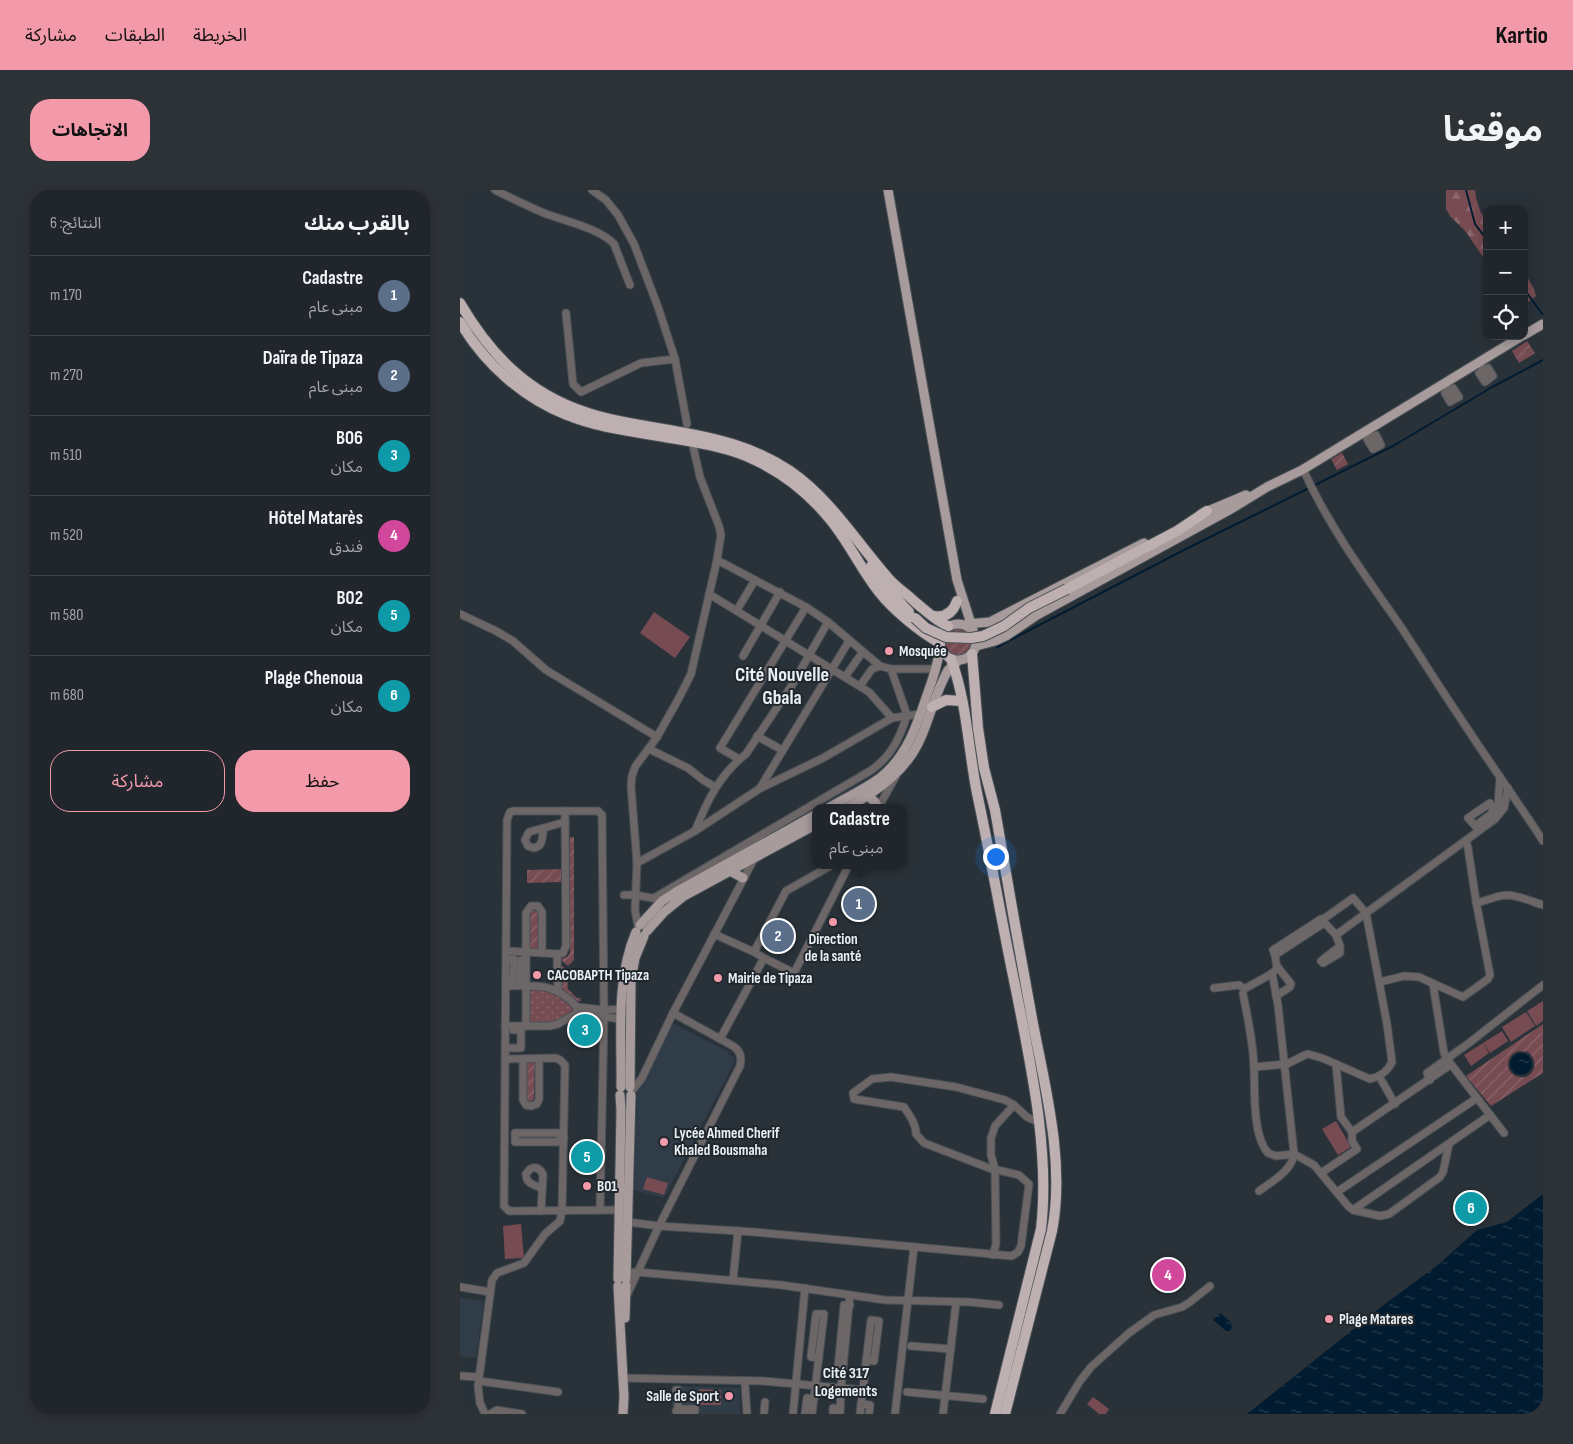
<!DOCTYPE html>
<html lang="ar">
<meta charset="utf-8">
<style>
body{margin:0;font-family:"Sofia Sans Condensed","Noto Sans Arabic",sans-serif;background:#2d3237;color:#f1f3f6;direction:rtl}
.controls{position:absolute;right:15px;top:15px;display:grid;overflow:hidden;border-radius:10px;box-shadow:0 2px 12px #0003}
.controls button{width:45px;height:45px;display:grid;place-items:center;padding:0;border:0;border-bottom:1px solid #3d4347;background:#20262b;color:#f1f3f6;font:25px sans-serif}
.you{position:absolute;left:535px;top:666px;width:18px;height:18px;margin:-12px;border:4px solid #fff;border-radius:50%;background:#1a73e8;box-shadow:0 0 0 8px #1a73e833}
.badge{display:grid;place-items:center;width:32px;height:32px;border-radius:50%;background:#f39aaa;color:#fff;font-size:16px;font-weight:700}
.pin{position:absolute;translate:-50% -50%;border:2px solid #fff;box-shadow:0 1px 5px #0006}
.popup{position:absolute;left:352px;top:614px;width:95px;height:65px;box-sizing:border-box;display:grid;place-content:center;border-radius:10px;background:#20262b;filter:drop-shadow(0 1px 4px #0005);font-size:16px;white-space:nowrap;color:#a2a5a9}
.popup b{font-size:19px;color:#f1f3f6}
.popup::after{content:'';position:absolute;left:50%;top:100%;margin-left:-10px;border:10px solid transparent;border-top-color:#20262b}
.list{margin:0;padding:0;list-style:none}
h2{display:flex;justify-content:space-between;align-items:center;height:65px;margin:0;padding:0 20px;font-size:21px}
h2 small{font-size:16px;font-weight:400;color:#a2a5a9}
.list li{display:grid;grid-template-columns:32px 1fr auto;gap:15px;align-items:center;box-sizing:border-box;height:80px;padding:0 20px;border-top:1px solid #3d4347}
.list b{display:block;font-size:19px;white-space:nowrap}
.list p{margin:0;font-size:16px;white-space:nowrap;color:#a2a5a9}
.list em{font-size:16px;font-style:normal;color:#a2a5a9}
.actions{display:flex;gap:10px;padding:15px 20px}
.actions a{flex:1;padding:11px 0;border:1px solid #f39aaa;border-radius:20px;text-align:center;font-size:18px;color:#f39aaa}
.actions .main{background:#f39aaa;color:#111}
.icon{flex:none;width:28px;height:28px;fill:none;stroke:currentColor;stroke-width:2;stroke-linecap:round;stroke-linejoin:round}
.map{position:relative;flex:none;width:1083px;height:1224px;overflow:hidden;direction:ltr;border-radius:20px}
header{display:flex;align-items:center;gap:30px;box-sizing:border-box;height:70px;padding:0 25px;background:#f39aaa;color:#111}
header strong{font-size:24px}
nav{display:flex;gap:28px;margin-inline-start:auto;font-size:18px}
.intro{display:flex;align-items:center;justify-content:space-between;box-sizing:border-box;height:120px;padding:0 30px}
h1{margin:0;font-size:35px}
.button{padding:12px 22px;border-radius:20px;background:#f39aaa;color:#111;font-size:18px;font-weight:700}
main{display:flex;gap:30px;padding:0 30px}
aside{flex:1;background:#20262b;border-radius:20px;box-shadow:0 2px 12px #0003}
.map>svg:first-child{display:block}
</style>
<header>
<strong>Kartio</strong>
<nav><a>الخريطة</a><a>الطبقات</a><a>مشاركة</a></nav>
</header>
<div class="intro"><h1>موقعنا</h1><a class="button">الاتجاهات</a></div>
<main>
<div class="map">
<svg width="1083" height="1224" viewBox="0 0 1083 1224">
<defs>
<pattern id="grass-dots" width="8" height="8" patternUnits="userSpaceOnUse" patternTransform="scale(1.25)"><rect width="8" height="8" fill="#774b52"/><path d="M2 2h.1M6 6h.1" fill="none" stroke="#8a656c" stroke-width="1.8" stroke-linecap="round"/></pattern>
<pattern id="forest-firs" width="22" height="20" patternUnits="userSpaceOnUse" patternTransform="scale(1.25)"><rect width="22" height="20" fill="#774b52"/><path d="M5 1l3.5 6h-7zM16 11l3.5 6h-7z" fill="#8a656c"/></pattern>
<pattern id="garden-furrows" width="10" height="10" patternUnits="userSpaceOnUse" patternTransform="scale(1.25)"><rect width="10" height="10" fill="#774b52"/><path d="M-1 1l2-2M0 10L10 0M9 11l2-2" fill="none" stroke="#8a656c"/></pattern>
<pattern id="water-ripples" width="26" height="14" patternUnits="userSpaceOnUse" patternTransform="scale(1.25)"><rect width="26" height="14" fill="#011b31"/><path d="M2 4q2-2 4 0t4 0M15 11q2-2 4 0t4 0" fill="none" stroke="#263c4f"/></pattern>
</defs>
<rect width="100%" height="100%" fill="#2a3239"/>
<!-- built -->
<g fill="#303d48">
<path d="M214,834L269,862L268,864L273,867L275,871L204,1008L174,1000L177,904L209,837Z"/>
<path d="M0,1108L24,1111L16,1168L0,1166Z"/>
<path d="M212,1196L280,1198V1224H212Z"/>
</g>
<!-- grass -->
<path fill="url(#grass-dots)" d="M69,799L92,801L114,815C113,821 111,822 106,825C94,834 84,833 70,832Z"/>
<!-- forest -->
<g fill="url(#forest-firs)">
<path d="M986,0H1015L1016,8L1021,23L1027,31V73L1006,42L990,26L986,19Z"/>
<path d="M1064,81L1074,99L1076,106L1068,112L1064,111Z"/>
</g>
<!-- park -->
<g fill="#774b52">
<path d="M194,422L230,447L215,468L180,443Z"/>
<path d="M1083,811V831L1076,836L1067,821Z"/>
<path d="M1066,822L1075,836L1051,852L1042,837Z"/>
<path d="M1042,841L1048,851L1030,863L1023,853Z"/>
<path d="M1023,853L1029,863L1011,876L1004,865Z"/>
<path d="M876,931L891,957L878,965L862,939Z"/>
<path d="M187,987L208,993L204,1005L183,999Z"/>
<path d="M61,1034L64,1068L45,1069L43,1036Z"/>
<path d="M239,1199L261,1200V1215H238Z"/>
<path d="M633,1207L649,1219L646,1224H639L627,1214Z"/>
</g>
<!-- garden -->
<g fill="url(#garden-furrows)" fill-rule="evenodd">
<path d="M1067,151L1075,163L1059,173L1052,161Z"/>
<path d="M882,263L888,274L877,280L871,269Z"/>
<circle cx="498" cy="452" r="15"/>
<path d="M110,647H114V770L108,776L100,769L107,767L110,763Z"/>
<path d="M102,679V692L67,693V680Z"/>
<path d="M72,720L77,721L78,724V759H70V723Z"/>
<path d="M100,774L106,779L108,799L117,808H120L121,811H117L101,800Z"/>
<path d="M1083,834V883L1031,916L1006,886ZM1058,861L1068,862C1077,869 1077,881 1066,887C1047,890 1041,868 1058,861Z"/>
<path d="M67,873H75L74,909L70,912L68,911L66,908Z"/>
</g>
<!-- water -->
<g fill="url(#water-ripples)">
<circle cx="1061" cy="874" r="11"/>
<path d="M1083,1004V1224H787L925,1114L979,1074L1017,1040L1047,1032Z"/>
<path d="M760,1123L773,1134L770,1141H766L753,1130Z"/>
</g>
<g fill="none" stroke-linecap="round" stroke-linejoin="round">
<!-- stream -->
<g stroke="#011b31" stroke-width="2">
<path d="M1006,0L1015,34L1027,50"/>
<path d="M1064,99L1083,125"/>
<path d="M853,296L933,256L1034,196L1083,170"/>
<path d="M537,457L726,359L849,298"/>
</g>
<defs>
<g id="minor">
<path d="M35,0C51,8 67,16 84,23C104,31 139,38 154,54L170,95"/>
<path d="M132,0L146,10L158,25L174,54L198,117L215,169L227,234"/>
<path d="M106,123L113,194L121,202L181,173L215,169"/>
<path d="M1019,172L1029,189L1025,192L1019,183L1028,178L1033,186L1029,189"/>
<path d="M985,193C988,198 991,204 995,209L990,212L985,203L993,198L999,207L995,209"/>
<path d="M907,240L917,257L913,259L907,249L916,245L921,255L917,257"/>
<path d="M843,279C868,335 904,384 939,434C959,464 978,495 999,526C1026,568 1056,609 1083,651"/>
<path d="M257,370L346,417L368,432L420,476L431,479H476"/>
<path d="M249,404L409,502L432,528"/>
<path d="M277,420L295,390"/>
<path d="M0,424L36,441L53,451L86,480L197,547"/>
<path d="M283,466L320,402"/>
<path d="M385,487L402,463"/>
<path d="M400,496L412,479L420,476"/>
<path d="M297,546L322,560"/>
<path d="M189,559L228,578L243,590L255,597"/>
<path d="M279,569L260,558L346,417"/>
<path d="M300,598L389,451"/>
<path d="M418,618L436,586"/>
<path d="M1036,623L1038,614L1040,587"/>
<path d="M1015,636L1031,624L1033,618L1030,613L1008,628C1012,632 1015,636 1019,640"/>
<path d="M84,638C81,646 85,655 74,658L68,656L65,650L69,642L105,632"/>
<path d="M235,641C247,611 260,584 286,564L332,495L368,432"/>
<path d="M177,673L235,641L299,599L363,568L432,528L460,524"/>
<path d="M164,705H176L197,709"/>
<path d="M194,708L410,581C431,567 440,548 447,525L431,479"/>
<path d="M1016,713C1024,711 1032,708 1040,706C1054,703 1070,711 1083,715"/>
<path d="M862,730L876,745L1035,629L1044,618L1048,598"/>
<path d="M178,736L175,720L177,673L171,596L172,586L175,577L197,547L219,508L231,484L257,370L261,345L259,336L240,287L233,256"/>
<path d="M254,744L294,762"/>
<path d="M876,745L880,756V763L863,773L861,771L880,756"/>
<path d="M46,761L66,762V836"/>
<path d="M82,763V722L78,716H71L66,723V762L99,764L103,763L106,756L105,621"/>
<path d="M97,764L98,801"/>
<path d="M304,768L294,762L326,701L372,675"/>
<path d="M46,789L53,790L54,769H46"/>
<path d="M66,790H60L61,770H66"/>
<path d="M920,792L944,786L959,787L1003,807L1028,789L1030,785L1016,711L1008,658L1006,650"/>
<path d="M973,794L984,863L987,869L1044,943"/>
<path d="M754,798L779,795L783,798H786L813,783L817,778L815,765L864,733"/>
<path d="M783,804C788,828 793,852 794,877C795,899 792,945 808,963L816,966L834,964L854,975L888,1016L893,1020L920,1026L929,1024L980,987L983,982L989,954"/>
<path d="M816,806L830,797L831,794L817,776"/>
<path d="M117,817L144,820L161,819"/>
<path d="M117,823L161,829"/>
<path d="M213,823L294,669"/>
<path d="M45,836H90L98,834L117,823V817C95,792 76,796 46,796"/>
<path d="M260,849L304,768L334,783L389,675"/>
<path d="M45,858H61V840H53"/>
<path d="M63,869V910L66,915L71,916L77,914L79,909V869"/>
<path d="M876,874L881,927L892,942"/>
<path d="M794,877L827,874L845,865L848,864L862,868L910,889C919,887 928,881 932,872L927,834L906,723L893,708L862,730L861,729L813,760L815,765"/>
<path d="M919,886L935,914"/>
<path d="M970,890L967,883L1009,853L1083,795"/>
<path d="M100,948V952H55V943H100V948H104"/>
<path d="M861,983L897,959L892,951V942L990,875"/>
<path d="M799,1001C811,992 832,981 834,964L818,815L812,783"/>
<path d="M877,1002L1017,908"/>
<path d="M140,1020L144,826L142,625L138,621H54L50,622L47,630L44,1016L49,1021L158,1020"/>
<path d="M893,1020L1030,925"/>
<path d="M81,1021L83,985C81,979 76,976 70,979L66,984C66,995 75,994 82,999"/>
<path d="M168,1032L199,1036L294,1042L552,1066L558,1062L561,1056L569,994L559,985L529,978L464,953L456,944C456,934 450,926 444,917L394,909L393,903L412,889L431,887L496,897L545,910L554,915L567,927L578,932"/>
<path d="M533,1065L536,1054L535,979L531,965V948L535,936L554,915"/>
<path d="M166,1083L177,1082L321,1095L425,1110L509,1112L539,1115"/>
<path d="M273,1090L278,1041"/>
<path d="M0,1097L30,1102"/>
<path d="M167,1105L199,1036L280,876C282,868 281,861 273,856L213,823L182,888L172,901"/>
<path d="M451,1156L491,1159"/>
<path d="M383,1178H378L384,1115H390"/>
<path d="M0,1186L19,1187"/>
<path d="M163,1188L303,1191L403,1200"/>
<path d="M19,1191L98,1202"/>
<path d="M285,1195L287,1224"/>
<path d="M447,1202L523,1209"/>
<path d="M401,1214L410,1215L409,1224"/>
<path d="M216,1221H235V1219H218V1200H216"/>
<path d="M25,1224L20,1213L18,1196L32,1090L37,1083L64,1073L85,1044L100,1031L102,1020L105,875L100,870L96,868L45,869"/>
<path d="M30,1224L37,1220L62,1224"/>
<path d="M304,1224L305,1212"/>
<path d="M333,1224L345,1098"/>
<path d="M345,1224L347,1208L354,1209"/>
<path d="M352,1224L364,1124H356L351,1167L359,1168"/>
<path d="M373,1224V1218L380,1219"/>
<path d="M380,1224L381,1198L390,1105"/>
<path d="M400,1224L411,1130L419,1131L414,1171L406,1170"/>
<path d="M435,1224L454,1057"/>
<path d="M483,1224L496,1113"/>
<path d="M600,1224L620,1191L631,1177L669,1143L694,1125L722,1117L730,1112L750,1096"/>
</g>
<g id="major">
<path d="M428,0L497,390L513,440"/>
<path d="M1064,145L1083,134"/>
<path d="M741,324L786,305"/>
<circle cx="498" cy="452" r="18"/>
<path d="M507,434L530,432L684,353"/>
<path d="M516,456L535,451L546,446L577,425L771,319L807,297L842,280L1062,146"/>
<path d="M408,606L415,612L418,617"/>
<path d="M368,618C385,608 405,599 421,587C447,566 457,535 467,505C473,489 478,474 480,457"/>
<path d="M387,618C419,600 448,580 462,545C470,526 475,506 484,488L488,480L498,471"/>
<path d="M270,681L283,688"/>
<path d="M180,735L202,711L216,702L355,625"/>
<path d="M187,741L204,722L224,706L355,635"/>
<path d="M161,897C162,846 155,791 176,742"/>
<path d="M170,897L171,790L175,768L184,746"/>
<path d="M158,1089L161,920L160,905"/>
<path d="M166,1089L171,905"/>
<path d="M158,1096L164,1207L163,1224"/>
<path d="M165,1128L166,1095"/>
</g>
<g id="highway">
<path d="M0,113C30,164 67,203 125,222C153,232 184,235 214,241C258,249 292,256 330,281C371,309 397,353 429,389C437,398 447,404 455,412C465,420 476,431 488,436"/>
<path d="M0,132C24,173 63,208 107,225C136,237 168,241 199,246C232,252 267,256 297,271C324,284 349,304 368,327C388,350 400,378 419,402C433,420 460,442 480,453"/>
<path d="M411,376L421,392L411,382"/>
<path d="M421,392L449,422"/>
<path d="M607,399L717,341L747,321"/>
<path d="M473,426C485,428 493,423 497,411"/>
<path d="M512,464L518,538L524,578L535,620C547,691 560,763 573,834C586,901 605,974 592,1041L545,1224"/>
<path d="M491,469C507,512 508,558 517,603C531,668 542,734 556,800C571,876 590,962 581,1039L535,1224"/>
<path d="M472,517L486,510L502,511"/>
</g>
</defs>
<!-- minor casing -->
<use href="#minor" stroke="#495057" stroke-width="9"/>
<!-- major casing -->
<use href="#major" stroke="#495057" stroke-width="11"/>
<!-- highway casing -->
<use href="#highway" stroke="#495057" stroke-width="12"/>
<!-- minor -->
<use href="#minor" stroke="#6c6667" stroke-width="7"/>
<!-- major -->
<use href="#major" stroke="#a79b9c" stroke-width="9"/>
<!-- highway -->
<use href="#highway" stroke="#beb0b1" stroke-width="10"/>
<defs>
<path id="highway-bridge" d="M455,428L466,438L486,447L511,448L523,446L544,436L569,418L607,399"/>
</defs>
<!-- highway-bridge casing -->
<use href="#highway-bridge" stroke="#495057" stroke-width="12" stroke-linecap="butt"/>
<!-- highway-bridge -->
<use href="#highway-bridge" stroke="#beb0b1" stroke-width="10"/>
</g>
<!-- markers -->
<g fill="#f39aaa" stroke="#20282e" stroke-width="2">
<circle cx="429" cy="461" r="5"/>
<circle cx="373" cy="732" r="5"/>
<circle cx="77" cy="785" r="5"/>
<circle cx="258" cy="788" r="5"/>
<circle cx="204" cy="952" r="5"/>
<circle cx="127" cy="996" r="5"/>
<circle cx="869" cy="1129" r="5"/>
<circle cx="269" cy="1206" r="5"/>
</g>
<g text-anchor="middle" stroke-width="4" stroke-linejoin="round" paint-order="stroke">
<!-- poi labels -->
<g font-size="15" font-weight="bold" fill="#eaeff4" stroke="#20282e" text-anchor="start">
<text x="439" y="466">Mosquée</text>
<text x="373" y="754" text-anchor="middle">Direction<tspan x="373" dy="17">de la santé</tspan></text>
<text x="87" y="790">CACOBAPTH Tipaza</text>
<text x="268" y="793">Mairie de Tipaza</text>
<text x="214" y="948">Lycée Ahmed Cherif<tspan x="214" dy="17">Khaled Bousmaha</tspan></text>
<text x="137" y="1001">B01</text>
<text x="879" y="1134">Plage Matares</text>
<text x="259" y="1211" text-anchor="end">Salle de Sport</text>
</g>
<!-- neighbourhood labels -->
<g font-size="16" font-weight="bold" fill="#eaeff4" stroke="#20282e">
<text x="386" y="1188">Cité 317<tspan x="386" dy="18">Logements</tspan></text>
</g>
<!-- district labels -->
<g font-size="20" font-weight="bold" fill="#eaeff4" stroke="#20282e">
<text x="322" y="491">Cité Nouvelle<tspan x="322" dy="23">Gbala</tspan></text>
</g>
</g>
</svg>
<div class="controls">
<button>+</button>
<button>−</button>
<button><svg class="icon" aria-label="locate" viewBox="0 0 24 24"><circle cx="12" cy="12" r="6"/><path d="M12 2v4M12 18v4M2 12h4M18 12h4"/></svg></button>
</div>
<div class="you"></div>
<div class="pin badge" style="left:399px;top:714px;background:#5c6f8a">1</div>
<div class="popup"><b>Cadastre</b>مبنى عام</div>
<div class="pin badge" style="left:318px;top:746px;background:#5c6f8a">2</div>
<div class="pin badge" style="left:125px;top:840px;background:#0f9aa8">3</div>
<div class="pin badge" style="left:708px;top:1085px;background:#d1479c">4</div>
<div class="pin badge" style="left:127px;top:967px;background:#0f9aa8">5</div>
<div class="pin badge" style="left:1011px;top:1018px;background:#0f9aa8">6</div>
</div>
<aside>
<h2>بالقرب منك<small>النتائج: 6</small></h2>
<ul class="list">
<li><span class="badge" style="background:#5c6f8a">1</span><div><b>Cadastre</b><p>مبنى عام</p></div><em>170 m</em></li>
<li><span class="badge" style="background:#5c6f8a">2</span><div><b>Daïra de Tipaza</b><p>مبنى عام</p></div><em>270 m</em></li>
<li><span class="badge" style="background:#0f9aa8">3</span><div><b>B06</b><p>مكان</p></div><em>510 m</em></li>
<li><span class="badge" style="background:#d1479c">4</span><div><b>Hôtel Matarès</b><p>فندق</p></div><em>520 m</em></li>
<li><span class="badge" style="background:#0f9aa8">5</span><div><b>B02</b><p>مكان</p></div><em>580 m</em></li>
<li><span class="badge" style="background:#0f9aa8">6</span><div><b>Plage Chenoua</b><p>مكان</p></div><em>680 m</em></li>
</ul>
<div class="actions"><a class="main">حفظ</a><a>مشاركة</a></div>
</aside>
</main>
